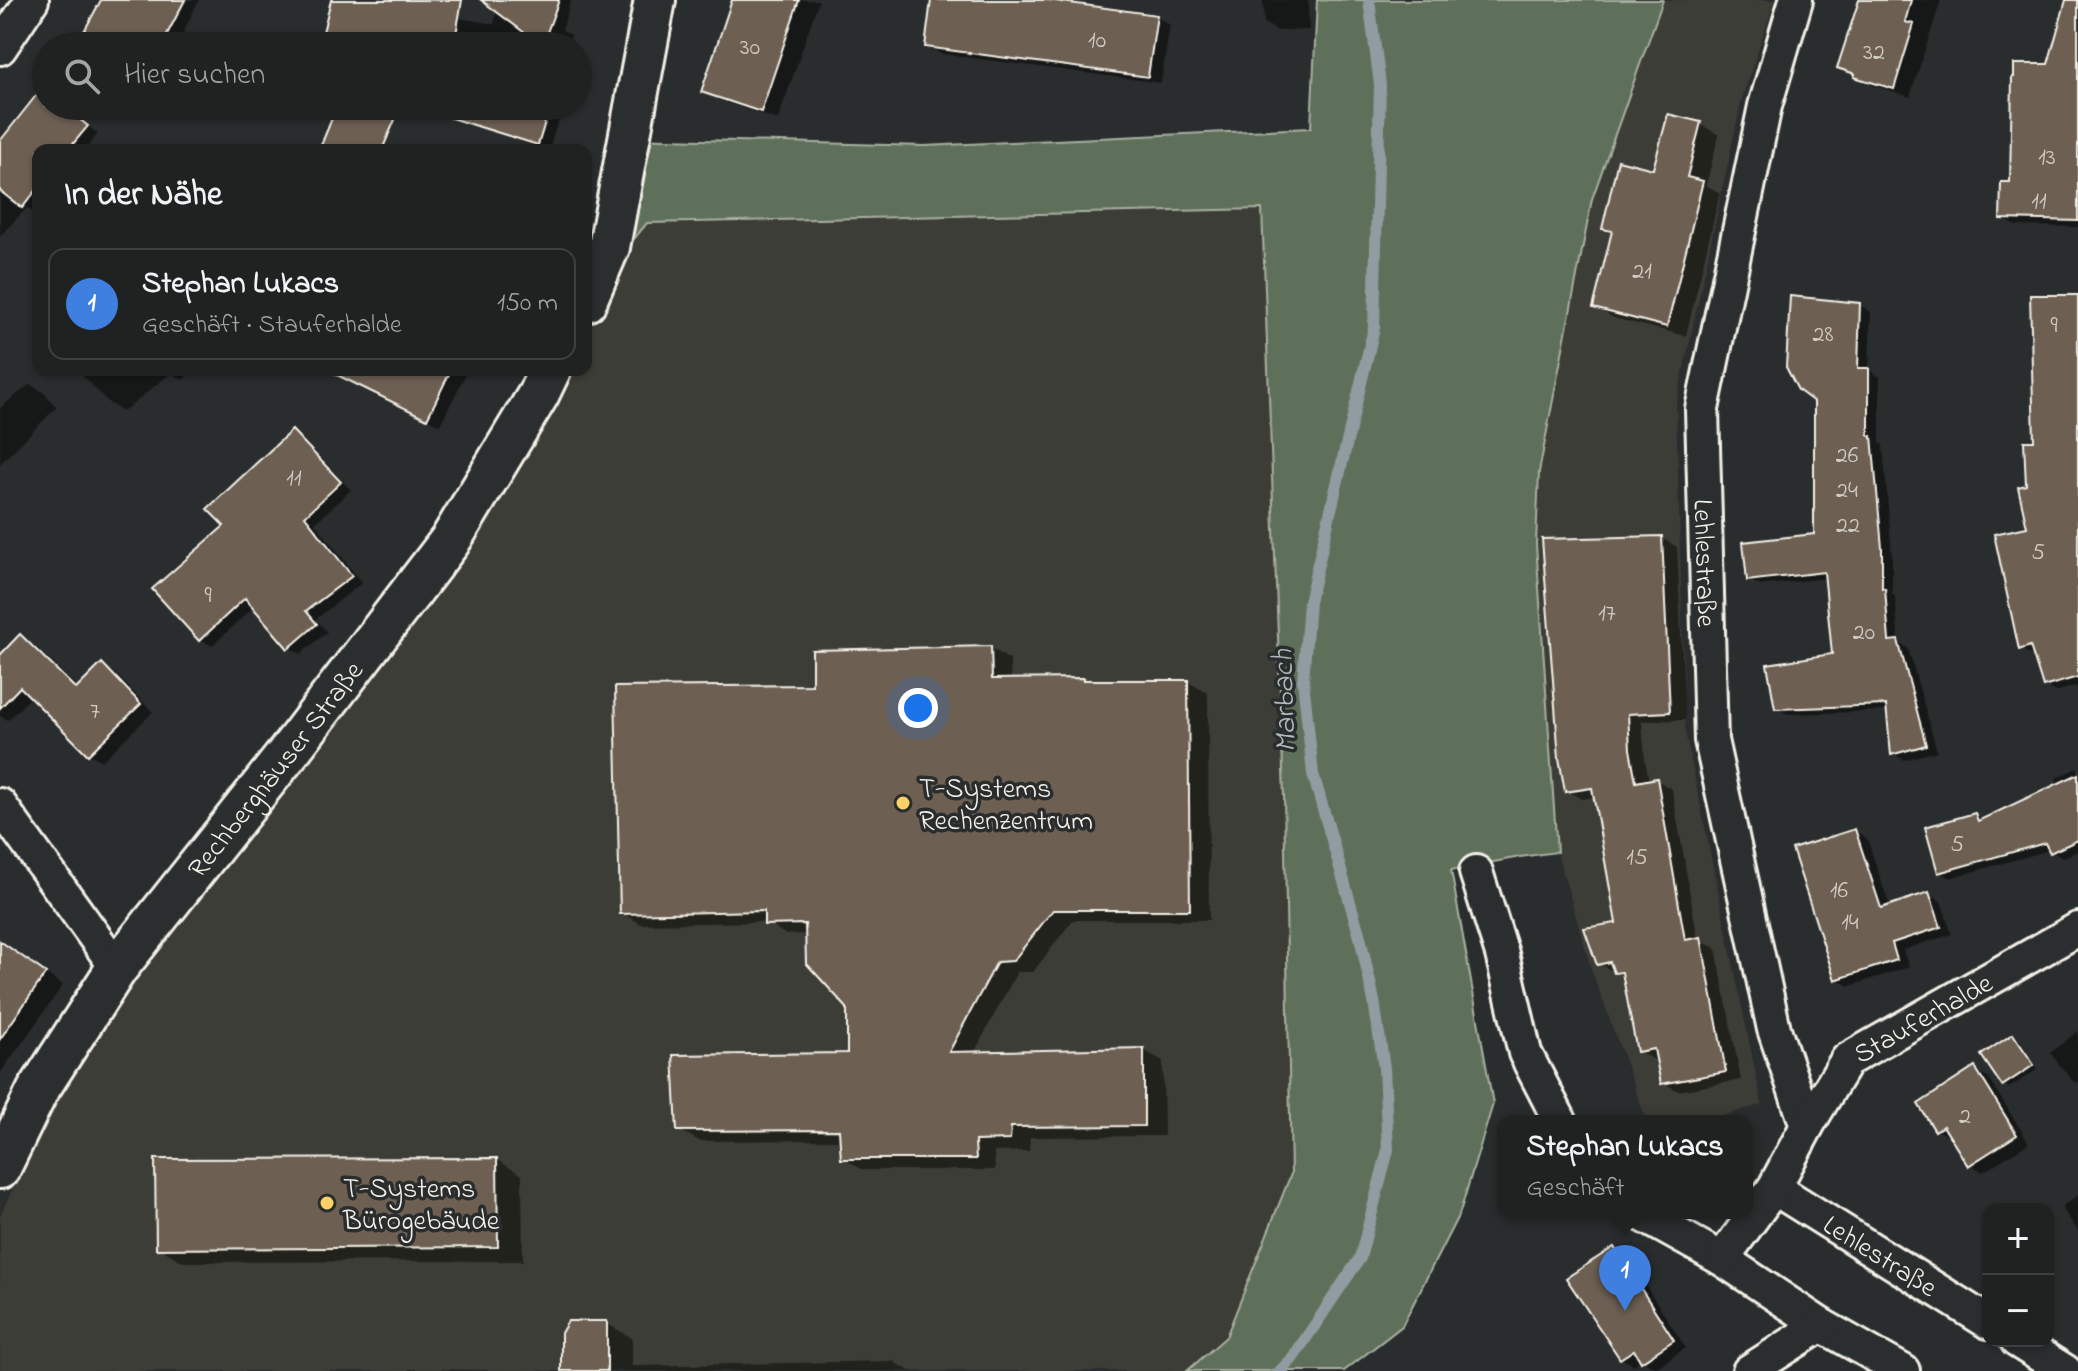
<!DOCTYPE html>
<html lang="de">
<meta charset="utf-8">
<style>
body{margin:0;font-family:"Indie Flower",sans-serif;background:#2d2f2f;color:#f1f3f6}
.controls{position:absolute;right:24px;bottom:24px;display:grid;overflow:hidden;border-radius:16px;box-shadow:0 2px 6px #0004}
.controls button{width:72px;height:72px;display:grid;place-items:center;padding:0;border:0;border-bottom:2px solid #3d3f40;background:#202222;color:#f1f3f6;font:40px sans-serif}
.you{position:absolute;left:918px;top:708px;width:28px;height:28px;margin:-20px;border:6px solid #fff;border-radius:50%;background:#1a73e8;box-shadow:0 0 0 12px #1a73e833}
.badge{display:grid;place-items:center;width:52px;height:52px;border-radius:50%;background:#0b8043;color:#fff;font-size:26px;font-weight:700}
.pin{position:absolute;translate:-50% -66px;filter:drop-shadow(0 2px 4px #0008)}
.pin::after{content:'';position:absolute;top:42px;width:28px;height:24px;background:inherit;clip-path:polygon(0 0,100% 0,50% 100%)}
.popup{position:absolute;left:1497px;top:1115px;width:256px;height:104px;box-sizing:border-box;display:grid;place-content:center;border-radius:16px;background:#202222;filter:drop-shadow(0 2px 6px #0005);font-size:26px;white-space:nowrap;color:#a2a4a5}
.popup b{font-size:30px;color:#f1f3f6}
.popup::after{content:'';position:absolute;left:50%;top:100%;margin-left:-16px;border:16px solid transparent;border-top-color:#202222}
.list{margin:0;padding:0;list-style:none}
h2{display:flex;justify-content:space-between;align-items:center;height:104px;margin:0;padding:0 32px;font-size:34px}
h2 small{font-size:26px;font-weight:400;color:#a2a4a5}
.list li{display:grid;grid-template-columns:52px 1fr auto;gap:24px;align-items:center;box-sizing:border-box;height:112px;margin:0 16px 16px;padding:0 16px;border:2px solid #3d3f40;border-radius:16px}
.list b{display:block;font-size:30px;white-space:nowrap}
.list p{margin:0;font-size:26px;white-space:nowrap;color:#a2a4a5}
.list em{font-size:26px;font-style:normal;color:#a2a4a5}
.icon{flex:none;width:44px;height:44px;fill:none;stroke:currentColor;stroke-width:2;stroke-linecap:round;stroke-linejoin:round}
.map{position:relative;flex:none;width:2078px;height:1371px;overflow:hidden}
.search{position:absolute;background:#202222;box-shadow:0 2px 6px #0004;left:32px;top:32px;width:560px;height:88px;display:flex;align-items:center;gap:20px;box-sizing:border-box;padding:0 28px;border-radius:44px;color:#a2a4a5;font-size:30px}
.panel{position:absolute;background:#202222;box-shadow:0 2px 6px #0004;left:32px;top:144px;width:560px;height:232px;border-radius:16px}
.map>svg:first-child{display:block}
</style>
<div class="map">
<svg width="2078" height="1371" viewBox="0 0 2078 1371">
<rect width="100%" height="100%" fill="#2a2d2e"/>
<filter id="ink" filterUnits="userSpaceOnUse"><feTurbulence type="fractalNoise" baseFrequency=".0125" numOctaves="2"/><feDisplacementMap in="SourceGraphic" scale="16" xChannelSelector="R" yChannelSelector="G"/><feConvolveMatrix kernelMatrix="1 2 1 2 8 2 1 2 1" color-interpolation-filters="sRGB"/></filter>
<g filter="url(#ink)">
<!-- built -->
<g fill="#3e3d39">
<path d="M1663,0H1775L1742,98L1676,404L1685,731L1762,1104L1707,1121H1647L1592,971L1557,852L1536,544L1539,472L1592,199Z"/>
<path d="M1262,209L1284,797L1291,1174L1226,1337L1187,1371H0V1216L117,968L378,636L547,370H586V300L647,223Z"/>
</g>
<!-- green -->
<path fill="#5e705a" stroke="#a9b0a1" stroke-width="2" d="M1317,0H1663L1592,199L1539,472L1536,544L1557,852L1520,857L1451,870L1493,1104L1460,1212L1402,1326L1344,1371H1187L1226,1337L1291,1174L1284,797L1262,209L647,223L590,293L631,138L924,146L1311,128Z"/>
<!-- shadow -->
<g fill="#0007">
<path d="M102,0H199L177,46L148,31L136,46H59L71,31L83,38Z"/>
<path d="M333,0H405L403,8L494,24L499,0H571L562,30L571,35L568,46H337L340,39L325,31Z"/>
<path d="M734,0H819L778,120L721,101L704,91Z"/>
<path d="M933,0H1044L1156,17L1170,25L1161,83L941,54L927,46Z"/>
<path d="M1263,0H1308L1309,30L1277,31L1264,23Z"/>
<path d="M1870,0H1941L1910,97L1872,85L1839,67Z"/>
<path d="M2068,0H2078V227L2016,226L2002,218L2050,66Z"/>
<path d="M46,62V76L39,70Z"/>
<path d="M46,86V106H87L78,118L98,134L85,150H38V209L35,213L27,208L0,236V144Z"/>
<path d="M486,106H563L549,150L491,132L480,125Z"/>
<path d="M1700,124L1719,135L1706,185L1720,193L1686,336L1614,318L1595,307L1613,233L1604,228Z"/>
<path d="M2078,297V691L2076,686L2055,692L2044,685L2035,654L2031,655L2020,649L2029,528L2028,487L2036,442Z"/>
<path d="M1859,305L1871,312L1869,370L1880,377V443L1883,445L1892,555V594L1895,596L1899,643L1908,648L1937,751L1904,760L1893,754L1888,711L1788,714L1777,708L1834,656L1826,578L1760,586L1749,579L1816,535Z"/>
<path d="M77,370H194L183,380L171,373L123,412L110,404Z"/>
<path d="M336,370H468L440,425L348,379Z"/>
<path d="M30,384L43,392L57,407L0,464V408Z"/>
<path d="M292,432L303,439L351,490L315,523L362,583L316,619L327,632L301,654L290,648L255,606L212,646L200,639L227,526Z"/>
<path d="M1662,538L1677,547L1685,720L1642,721L1645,759L1649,781L1656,780L1672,789L1698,940L1716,948L1741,1080L1678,1091L1662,1082L1658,1059L1654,1060L1638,1051L1625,977L1599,964L1618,925L1595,797L1582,799L1566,790Z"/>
<path d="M20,637L33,644L79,689L102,666L115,673L153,712L102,761L89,754L32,696L8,720L0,716V658Z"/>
<path d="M991,648L1010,660L1011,681L1083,680L1087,682H1188L1208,693L1209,920H1073L1033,972H1017L974,1053L1143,1050L1163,1061L1164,1136L1030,1137L1029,1151L994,1152L995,1170H863L843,1158L842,1140L699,1141L679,1130L849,1055V1007L807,934L786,935L766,922L641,924L622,913L814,687Z"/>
<path d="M2078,767V851L2062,858L2050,850L1950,878L1939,872L1975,815L1984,820L2059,785L2056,778Z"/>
<path d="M1855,831L1867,838L1890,907L1929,894L1941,901L1952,934L1903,950L1909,967L1850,986L1837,979Z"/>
<path d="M0,943L63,985L0,1074Z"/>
<path d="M2078,1031V1084L2072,1080L2050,1053Z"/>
<path d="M2013,1036L2019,1039L2038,1069L2009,1088L2003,1084Z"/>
<path d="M1975,1070L1988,1077L2029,1143L1983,1172L1970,1164L1952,1136L1950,1137L1937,1130Z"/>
<path d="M497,1160L522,1175L523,1261L183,1262L158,1247Z"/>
<path d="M2078,1195V1231L2061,1207Z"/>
<path d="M1614,1250L1627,1257L1686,1348L1656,1368L1642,1360L1634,1365L1621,1358Z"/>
<path d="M606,1323L632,1338V1366L892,1361L910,1371H409L408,1369L563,1371Z"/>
</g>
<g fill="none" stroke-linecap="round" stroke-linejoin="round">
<!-- stream -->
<path stroke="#909ca1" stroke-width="12" d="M1280,1371L1292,1359L1360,1258L1388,1150L1384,1068L1374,1001L1360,937L1313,774L1303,680L1309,602L1374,328L1380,85L1369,0"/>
</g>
<!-- building -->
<g fill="#6d6153" stroke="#f4f1e8" stroke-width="2">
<path d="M101,0H185L161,46H76Z"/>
<path d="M331,0H462L454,46H380L323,32Z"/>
<path d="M481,0H559L542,46Z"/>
<path d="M732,0H799L761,112L701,92Z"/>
<path d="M931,0H1048L1157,15L1148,77L925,47Z"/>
<path d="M1859,0H1911L1905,22L1914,24L1894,89L1854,77L1855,74L1837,68Z"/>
<path d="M2066,0H2078V221L2000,219L2001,182H2010L2012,77H2014V64H2048Z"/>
<path d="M46,83V106H63L88,126L68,150H38V188L22,208L0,191V141Z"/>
<path d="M337,106H374L397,115L382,150H319Z"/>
<path d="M439,106H550L538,145L438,114Z"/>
<path d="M1668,114L1701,122L1687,177L1703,181L1667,327L1593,308L1612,231L1602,229L1618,160L1653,169Z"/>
<path d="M2030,295H2078V677L2043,687L2030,646L2019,650L1994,534L2027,527L2018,487L2026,485L2024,441H2034Z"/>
<path d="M1790,296L1860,303L1858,368H1869V436H1872L1882,548V588H1885L1889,641L1898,640L1926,745L1891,755L1886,705L1775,709L1767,664L1832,654L1824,572L1747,581L1743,542L1814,534V402L1798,390L1786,367Z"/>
<path d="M327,370H451L427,419Z"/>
<path d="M292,430L341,482L305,516L352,576L306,611L317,624L288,649L245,598L199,641L152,589L224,526L207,509Z"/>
<path d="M1662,536L1670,712L1628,714L1630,749L1636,782L1657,778L1685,940L1701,937L1726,1072L1661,1084L1654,1049L1637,1052L1622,972L1614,973L1610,962L1597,965L1584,928L1616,923L1592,788L1565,792L1559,758L1542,539Z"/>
<path d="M20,634L76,689L102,663L141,704L88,755L20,687L0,708V655Z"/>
<path d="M991,646L992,679L1084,678L1083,680H1188L1190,910H1053L1013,961L997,962L949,1052L1144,1048V1126L1011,1127L1010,1140L975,1141L976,1159H841L839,1130L677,1131L673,1055L847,1053V1008L806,963L805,924L764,925V911L620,914L615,687L812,685V650Z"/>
<path d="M2078,774V840L2050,853L2045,843L1938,873L1925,827L1975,813L1978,821Z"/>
<path d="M1855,829L1881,908L1929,892L1941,927L1892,943L1897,960L1835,980L1792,849Z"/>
<path d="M0,941L46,973L0,1039Z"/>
<path d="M2013,1034L2034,1065L2002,1086L1981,1055Z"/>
<path d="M1975,1067L2017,1135L1968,1166L1943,1126L1935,1131L1918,1104Z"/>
<path d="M497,1158L498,1247L156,1249L155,1159Z"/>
<path d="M1614,1247L1674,1340L1641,1362L1634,1350L1620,1359L1566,1278Z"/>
<path d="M568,1321H607V1371H561V1333Z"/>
</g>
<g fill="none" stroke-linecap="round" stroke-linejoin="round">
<defs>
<g id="minor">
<path id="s1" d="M1796,0L1765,106L1702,409L1711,740L1774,1029L1807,1126"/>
<path d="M0,48L32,0"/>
<path d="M0,805L117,968"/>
<path d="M1476,872L1502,954L1525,1053L1560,1121"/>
<path id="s2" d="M1774,1188L1988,1322"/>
<path d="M1639,1213L1722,1259L1821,1325L1903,1371"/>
<path id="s3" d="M1722,1259L1774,1188L1807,1126L1847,1060L2078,929"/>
<path d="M2017,1341L2065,1371"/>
<path d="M1749,1371L1821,1325"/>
</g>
<g id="tertiary">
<path d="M586,301L609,247L655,0"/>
<path id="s4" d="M0,1168L37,1092L117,968L288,753L450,541L538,395L550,370"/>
</g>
</defs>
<!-- minor casing -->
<use href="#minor" stroke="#f4f1e8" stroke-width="38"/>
<!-- tertiary casing -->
<use href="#tertiary" stroke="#f4f1e8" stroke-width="46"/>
<!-- minor -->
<use href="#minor" stroke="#2a2d2e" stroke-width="32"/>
<!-- tertiary -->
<use href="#tertiary" stroke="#2a2d2e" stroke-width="40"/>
</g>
</g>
<!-- markers -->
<g fill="#ffd166" stroke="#2a2d2e" stroke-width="3">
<circle cx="903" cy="803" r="8"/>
<circle cx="327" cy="1203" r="8"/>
</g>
<g text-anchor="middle" stroke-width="7" stroke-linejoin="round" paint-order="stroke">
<!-- number labels -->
<g font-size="24" fill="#d2cdc3">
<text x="1097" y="47">10</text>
<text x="750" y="54">30</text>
<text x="1874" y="59">32</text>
<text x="2047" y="164">13</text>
<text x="2039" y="208">11</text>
<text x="1642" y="278">21</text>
<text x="2054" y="332">9</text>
<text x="1823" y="341">28</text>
<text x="1847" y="462">26</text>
<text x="294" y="485">11</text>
<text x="1847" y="497">24</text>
<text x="1848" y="532">22</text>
<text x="2038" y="559">5</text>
<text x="208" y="602">9</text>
<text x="1607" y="620">17</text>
<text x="1864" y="639">20</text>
<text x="95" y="718">7</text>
<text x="1957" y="851">5</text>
<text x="1637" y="864">15</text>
<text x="1839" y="897">16</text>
<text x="1850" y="929">14</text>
<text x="1965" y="1123">2</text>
</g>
<!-- street labels -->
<g font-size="28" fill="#f4f1e8" stroke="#2a2d2e">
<text dy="10" stroke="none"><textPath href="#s1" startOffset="574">Lehlestraße</textPath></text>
<text dy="10" stroke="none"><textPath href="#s4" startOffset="486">Rechberghäuser Straße</textPath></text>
<text dy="10" stroke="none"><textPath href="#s3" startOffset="322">Stauferhalde</textPath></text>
<text dy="10" stroke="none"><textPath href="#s2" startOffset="126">Lehlestraße</textPath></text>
</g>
<!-- poi labels -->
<g font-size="28" fill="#f4f1e8" stroke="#2a2d2e" text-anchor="start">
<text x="919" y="797">T-Systems<tspan x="919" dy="32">Rechenzentrum</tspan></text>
<text x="343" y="1197">T-Systems<tspan x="343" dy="32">Bürogebäude</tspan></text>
</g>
<!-- water labels -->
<g font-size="30" font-style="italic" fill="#b2b9b9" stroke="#2a2d2e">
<text transform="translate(1283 701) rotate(-92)" y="10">Marbach</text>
</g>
</g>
</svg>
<div class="controls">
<button>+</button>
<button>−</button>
</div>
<div class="you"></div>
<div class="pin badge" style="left:1625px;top:1311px;background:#3f7fe0">1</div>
<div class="popup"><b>Stephan Lukacs</b>Geschäft</div>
<div class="search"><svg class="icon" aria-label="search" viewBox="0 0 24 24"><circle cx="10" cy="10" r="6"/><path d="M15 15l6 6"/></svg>Hier suchen</div>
<section class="panel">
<h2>In der Nähe<small></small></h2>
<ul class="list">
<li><span class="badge" style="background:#3f7fe0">1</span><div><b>Stephan Lukacs</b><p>Geschäft · Stauferhalde</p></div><em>150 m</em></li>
</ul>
</section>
</div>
